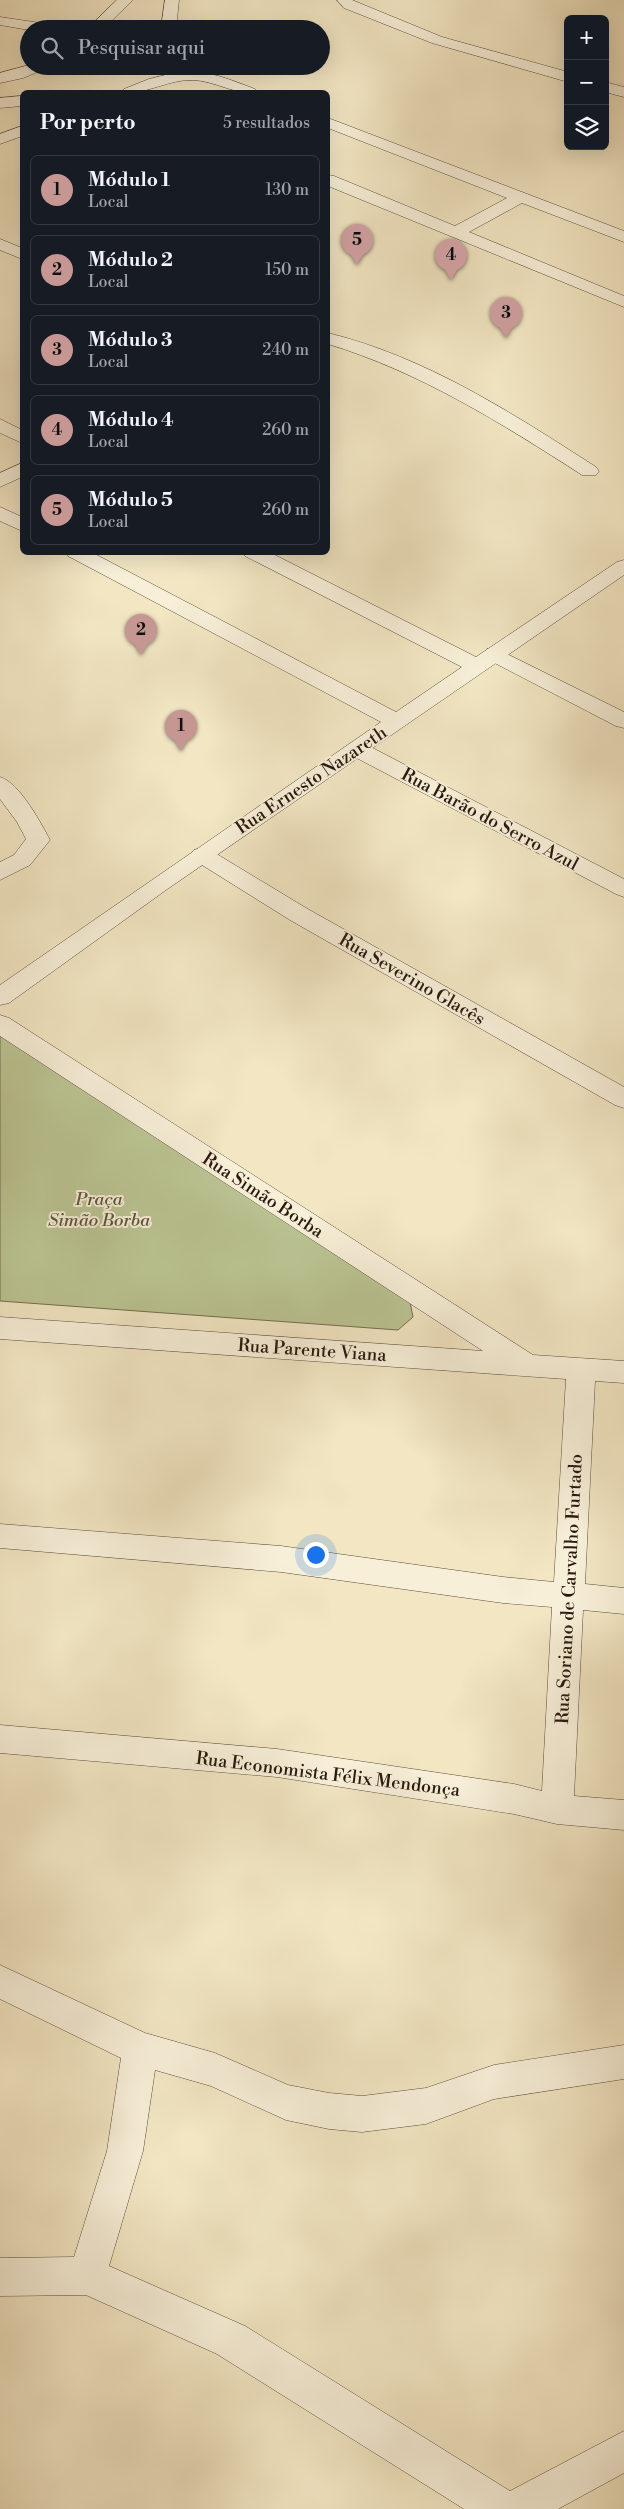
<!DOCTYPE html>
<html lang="pt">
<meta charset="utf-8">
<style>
body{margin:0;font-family:"Libre Bodoni",serif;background:#242831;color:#f1f3f6}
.controls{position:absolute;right:15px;top:15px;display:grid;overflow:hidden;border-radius:8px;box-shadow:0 5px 20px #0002}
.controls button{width:45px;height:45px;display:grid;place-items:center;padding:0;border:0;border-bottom:1px solid #363941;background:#171b24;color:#f1f3f6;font:25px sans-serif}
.you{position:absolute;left:315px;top:1554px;width:18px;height:18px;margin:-12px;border:4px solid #fff;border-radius:50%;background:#1a73e8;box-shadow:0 0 0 8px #1a73e833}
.badge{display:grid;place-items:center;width:32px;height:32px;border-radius:50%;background:#c59692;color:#111;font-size:16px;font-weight:700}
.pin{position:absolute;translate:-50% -41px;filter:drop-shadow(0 1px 2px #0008)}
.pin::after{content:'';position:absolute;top:26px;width:18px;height:15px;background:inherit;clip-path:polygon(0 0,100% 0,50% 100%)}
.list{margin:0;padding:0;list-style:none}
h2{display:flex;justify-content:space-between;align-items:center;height:65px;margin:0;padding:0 20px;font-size:21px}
h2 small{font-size:16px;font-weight:400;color:#9ea1a6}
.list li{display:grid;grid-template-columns:32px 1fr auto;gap:15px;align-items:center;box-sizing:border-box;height:70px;margin:0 10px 10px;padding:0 10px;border:1px solid #363941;border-radius:8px}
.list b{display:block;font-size:19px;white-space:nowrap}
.list p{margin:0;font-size:16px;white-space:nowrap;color:#9ea1a6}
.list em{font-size:16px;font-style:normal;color:#9ea1a6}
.icon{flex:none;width:28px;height:28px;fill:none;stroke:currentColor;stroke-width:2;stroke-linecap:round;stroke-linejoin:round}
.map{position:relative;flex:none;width:624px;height:2509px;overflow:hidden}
.search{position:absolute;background:#171b24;box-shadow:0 5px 20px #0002;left:20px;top:20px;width:310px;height:55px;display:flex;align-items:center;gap:12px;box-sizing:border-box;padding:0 18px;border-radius:28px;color:#9ea1a6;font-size:19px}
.panel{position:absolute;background:#171b24;box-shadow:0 5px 20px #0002;left:20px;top:90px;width:310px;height:465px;border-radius:8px}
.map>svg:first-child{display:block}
</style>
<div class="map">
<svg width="624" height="2509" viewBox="0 0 624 2509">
<rect width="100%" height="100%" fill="#f2e6c3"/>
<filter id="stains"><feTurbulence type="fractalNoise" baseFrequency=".004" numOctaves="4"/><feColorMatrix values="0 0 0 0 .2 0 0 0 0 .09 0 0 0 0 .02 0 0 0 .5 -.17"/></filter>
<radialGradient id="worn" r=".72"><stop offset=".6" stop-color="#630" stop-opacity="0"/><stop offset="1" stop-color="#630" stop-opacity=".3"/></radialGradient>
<!-- green -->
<path fill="#bbc493" stroke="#726e50" d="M0,1026L410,1302L413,1317L398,1330L0,1301Z"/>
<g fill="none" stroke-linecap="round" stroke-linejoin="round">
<defs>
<g id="service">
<path d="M117,0H133L103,29H87Z"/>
<path d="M165,0H179L176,29H161Z"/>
<path d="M337,0H352L442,37L568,72V82L432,43L344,8Z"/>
<path d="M0,17L47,24L54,29L29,30L0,25Z"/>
<path d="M29,65L48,66L45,69L23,78L0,83V73Z"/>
<path d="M182,71C208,70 231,80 255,89L257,92C234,95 216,81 193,80C168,79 147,95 122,92L124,89L149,79Z"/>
<path d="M605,82L624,87V97L605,92Z"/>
<path d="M22,96V106L0,108V98Z"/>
<path d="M328,118L624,231V242L522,203L469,232L624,296V307L328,186V175L334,176L455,226L507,198L328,128Z"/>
<path d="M22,126V136L0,144V134Z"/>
<path d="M0,239L22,248V259L0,250Z"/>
<path d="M328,333C426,357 512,413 596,467L599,471L596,475H582C501,423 420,372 328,344Z"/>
<path d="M0,419L22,430V443L0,433Z"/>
<path d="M0,507L22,517V531L0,521Z"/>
<path d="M65,552H91L396,712L462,667L245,556L242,552H269L476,657L617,562L624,560V575L166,890L9,1003L0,1005V985L381,722L68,556Z"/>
<path d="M0,777C19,782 41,823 50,840L30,865L0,880V862L14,855L26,839L17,822L0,799Z"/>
</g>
<g id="minor">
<path d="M22,463V477L0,487V473Z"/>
<path d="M495,648L624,712V728L616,726L487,659L484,654L487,649Z"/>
<path d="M357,742L365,744L624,879V897L616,894L349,754L346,749L349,744Z"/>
<path d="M202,848L210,850L306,908L624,1087V1108L615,1105L290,920L194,860L190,855L194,850Z"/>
<path d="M0,1015L9,1018L533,1355L624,1361V1383L595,1381L585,1584L624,1588V1614L583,1610L574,1796L624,1800V1830L557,1824L514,1814L277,1777L0,1753V1725L277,1749L514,1784L542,1791L552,1607L503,1603L281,1572L0,1548V1524L281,1546L503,1577L554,1582L566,1379L0,1339V1317L483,1351L0,1036Z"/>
<path d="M0,1965L145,2033L215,2053L288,2085L329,2093L362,2096L426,2088L494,2065L624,2045V2079L494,2099L426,2124L362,2132L329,2129L286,2120L211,2086L155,2070L143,2151L109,2266L245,2326L510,2491L624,2431V2473L558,2509H464L217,2354L86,2295L0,2296V2258L74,2257L107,2151L121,2058L0,1999Z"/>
</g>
</defs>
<!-- service casing -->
<use href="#service" stroke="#5a4c3b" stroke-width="1"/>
<!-- minor casing -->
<use href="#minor" stroke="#5a4c3b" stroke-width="1"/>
<!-- service -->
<use href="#service" fill="#f7efd8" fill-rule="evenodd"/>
<!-- minor -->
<use href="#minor" fill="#f7efd8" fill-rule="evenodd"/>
</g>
<g text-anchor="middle" stroke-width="4" stroke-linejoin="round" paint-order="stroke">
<!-- street labels -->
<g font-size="18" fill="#28180e" stroke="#f7efd8">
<text transform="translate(311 780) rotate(-34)" y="6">Rua Ernesto Nazareth</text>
<text transform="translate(490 819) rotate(28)" y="6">Rua Barão do Serro Azul</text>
<text transform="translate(412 979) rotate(30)" y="6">Rua Severino Glacês</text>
<text transform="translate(263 1195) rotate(33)" y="6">Rua Simão Borba</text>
<text transform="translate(312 1350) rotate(4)" y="6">Rua Parente Viana</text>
<text transform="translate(569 1589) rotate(-87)" y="6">Rua Soriano de Carvalho Furtado</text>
<text transform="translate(328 1774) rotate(7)" y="6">Rua Economista Félix Mendonça</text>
</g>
<!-- park labels -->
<g font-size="18" font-style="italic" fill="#5b543d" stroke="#f7efd8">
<text x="99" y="1205">Praça<tspan x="99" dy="21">Simão Borba</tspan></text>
</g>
</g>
<rect width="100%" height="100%" filter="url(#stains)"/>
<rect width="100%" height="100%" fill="url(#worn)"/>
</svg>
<div class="controls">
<button>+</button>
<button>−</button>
<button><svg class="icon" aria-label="layers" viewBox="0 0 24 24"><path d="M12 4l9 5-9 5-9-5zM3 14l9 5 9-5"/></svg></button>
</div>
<div class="you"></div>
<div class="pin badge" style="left:181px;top:751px">1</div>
<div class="pin badge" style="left:141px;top:655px">2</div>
<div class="pin badge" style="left:506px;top:338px">3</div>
<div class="pin badge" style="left:451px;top:280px">4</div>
<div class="pin badge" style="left:357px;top:265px">5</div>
<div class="search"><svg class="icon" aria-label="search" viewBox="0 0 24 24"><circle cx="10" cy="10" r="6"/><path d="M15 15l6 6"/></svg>Pesquisar aqui</div>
<section class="panel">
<h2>Por perto<small>5 resultados</small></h2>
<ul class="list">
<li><span class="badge">1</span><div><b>Módulo 1</b><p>Local</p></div><em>130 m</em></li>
<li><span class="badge">2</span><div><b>Módulo 2</b><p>Local</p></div><em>150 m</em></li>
<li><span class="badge">3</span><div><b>Módulo 3</b><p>Local</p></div><em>240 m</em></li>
<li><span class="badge">4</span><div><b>Módulo 4</b><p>Local</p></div><em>260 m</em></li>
<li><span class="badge">5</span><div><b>Módulo 5</b><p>Local</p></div><em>260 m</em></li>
</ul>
</section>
</div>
